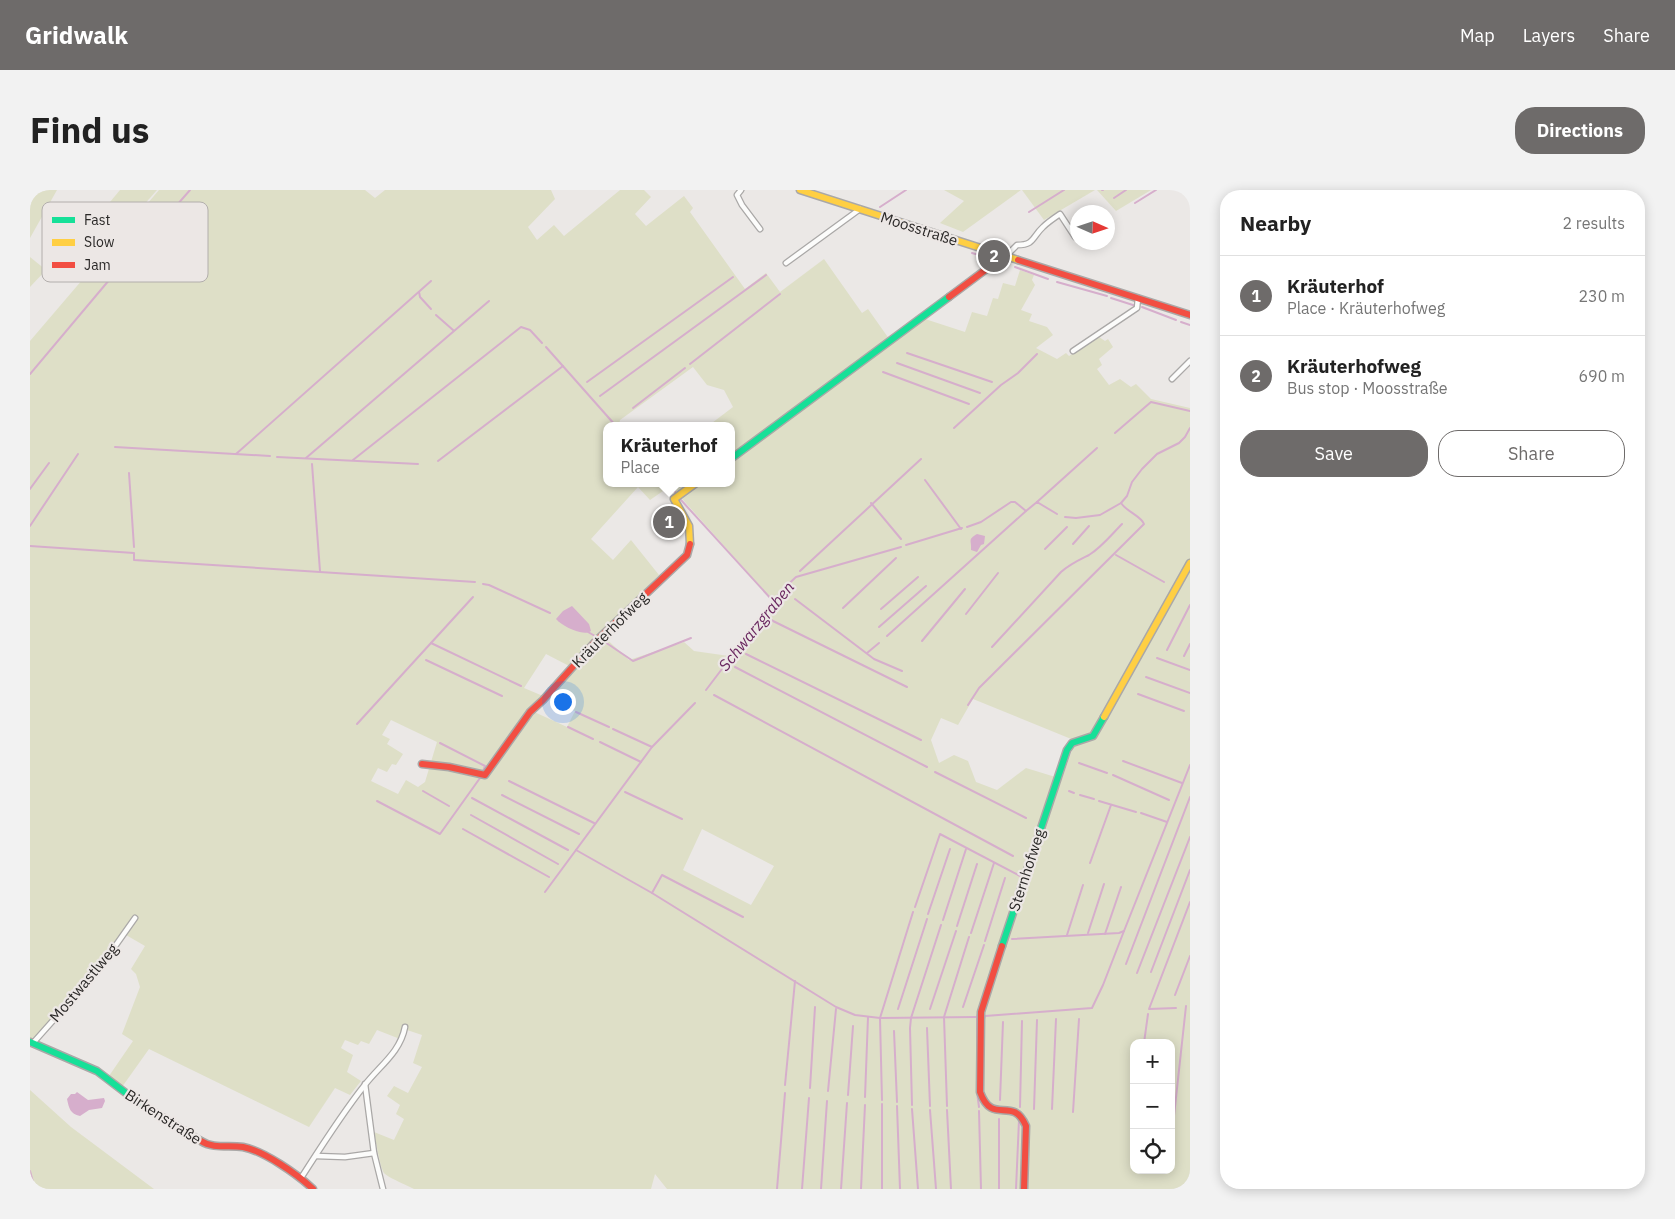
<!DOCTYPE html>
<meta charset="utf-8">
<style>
body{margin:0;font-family:"IBM Plex Sans",sans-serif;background:#f2f2f2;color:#222}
.controls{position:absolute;right:15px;bottom:15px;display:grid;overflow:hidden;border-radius:10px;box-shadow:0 2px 12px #0003}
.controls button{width:45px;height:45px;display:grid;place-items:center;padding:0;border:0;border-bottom:1px solid #e0e0e0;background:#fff;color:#222;font:25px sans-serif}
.compass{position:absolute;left:1040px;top:15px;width:45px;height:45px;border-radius:50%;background:#fff;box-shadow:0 2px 12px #0003;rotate:93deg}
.you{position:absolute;left:532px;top:511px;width:18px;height:18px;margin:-12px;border:4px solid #fff;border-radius:50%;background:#1a73e8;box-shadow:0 0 0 8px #1a73e833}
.badge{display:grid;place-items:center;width:32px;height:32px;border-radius:50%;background:#6e6b6a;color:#fff;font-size:16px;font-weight:700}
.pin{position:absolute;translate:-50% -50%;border:2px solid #fff;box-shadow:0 1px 5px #0006}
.popup{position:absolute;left:573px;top:232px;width:132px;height:65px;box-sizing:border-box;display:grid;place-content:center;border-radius:10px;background:#fff;filter:drop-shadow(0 1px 4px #0005);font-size:16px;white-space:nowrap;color:#767676}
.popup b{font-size:19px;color:#222}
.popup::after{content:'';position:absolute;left:50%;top:100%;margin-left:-10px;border:10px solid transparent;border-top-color:#fff}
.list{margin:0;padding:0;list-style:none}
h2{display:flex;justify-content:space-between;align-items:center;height:65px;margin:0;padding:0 20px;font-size:21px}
h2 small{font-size:16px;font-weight:400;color:#767676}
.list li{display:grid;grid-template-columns:32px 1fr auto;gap:15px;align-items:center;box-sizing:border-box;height:80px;padding:0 20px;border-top:1px solid #e0e0e0}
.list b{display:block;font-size:19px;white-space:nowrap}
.list p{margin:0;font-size:16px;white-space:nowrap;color:#767676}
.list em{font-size:16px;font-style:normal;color:#767676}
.actions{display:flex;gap:10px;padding:15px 20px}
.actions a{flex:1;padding:11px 0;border:1px solid #6e6b6a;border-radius:20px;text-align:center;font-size:18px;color:#6e6b6a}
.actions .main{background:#6e6b6a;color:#fff}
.icon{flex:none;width:28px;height:28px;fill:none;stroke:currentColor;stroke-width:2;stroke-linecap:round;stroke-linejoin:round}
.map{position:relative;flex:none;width:1160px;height:999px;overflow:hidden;border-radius:20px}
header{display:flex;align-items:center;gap:30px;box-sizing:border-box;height:70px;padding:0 25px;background:#6e6b6a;color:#fff}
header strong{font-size:24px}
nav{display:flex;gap:28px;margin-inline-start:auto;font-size:18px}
.intro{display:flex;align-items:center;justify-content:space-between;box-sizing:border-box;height:120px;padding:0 30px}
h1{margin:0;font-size:35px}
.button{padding:12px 22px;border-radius:20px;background:#6e6b6a;color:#fff;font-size:18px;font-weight:700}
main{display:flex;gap:30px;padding:0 30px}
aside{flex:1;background:#fff;border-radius:20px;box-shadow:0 2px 12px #0003}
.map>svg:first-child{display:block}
</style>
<header>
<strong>Gridwalk</strong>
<nav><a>Map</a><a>Layers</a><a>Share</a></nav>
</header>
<div class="intro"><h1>Find us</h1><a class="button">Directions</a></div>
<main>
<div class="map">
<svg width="1160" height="999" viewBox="0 0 1160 999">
<rect width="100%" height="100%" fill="#ebe8e6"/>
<!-- green -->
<g fill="#dedfc7" fill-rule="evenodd">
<path d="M0,0H27L0,48Z"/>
<path d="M90,0H127L98,33L82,19L80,12Z"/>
<path d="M129,0H335L345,8L355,0H521L525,9L498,37L507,50L524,35L534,46L590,0H614L621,7L605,24L616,36L654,6L663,18L660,22L715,99L736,83L750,102L794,69L832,123L838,119L862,153L895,129L935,142L942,122L957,126L963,108L968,109L973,93L985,96L990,80L1004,85L1002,90L1005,95L991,120L1002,124L999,131L1017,137L1023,145L1006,158L1027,169L1036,163L1039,166L1069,147L1075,151L1078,149L1083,157L1069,169L1072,175L1067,179L1079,195L1090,189L1101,197L1106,194L1121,209L1160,218V999H637L625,984L621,999H384C375,994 363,990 355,984C350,980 346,950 344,942L364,950L374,929L366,924L370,915L357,906L364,896L378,903L392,877L383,873L392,845L377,840L370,849L347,840L339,854L331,851L328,855L315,850L311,858L323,865L317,882L331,891L320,905L305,898L279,937L119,859L92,897L79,886L103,851L92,844L110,797L106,784L101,779L115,756L96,745L73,777L9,848L4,857L0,856V151ZM663,177L677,195L694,200L703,217L678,236H702V293H638L744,412L699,466L664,461L654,452L599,470L570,443L629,385L601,350L583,370L561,349L608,297L620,310L633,301L627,293H576V236H589L590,230ZM516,464L543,478L516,507L545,521L537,537L500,520L513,506L494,498ZM943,509L1051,553L1043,557L1032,589L996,578L967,600L946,592L938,571L924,565L909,573L901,550L911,528L928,535ZM361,530L407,552L395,592L388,597L376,590L368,604L341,591L348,578L357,582L362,574L366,575L373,564L357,554L360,549L352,545ZM672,639L744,676L721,715L653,680ZM1104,853H1141V980H1104Z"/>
<path d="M914,0H991L933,42L910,33L934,11Z"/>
<path d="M992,0H1065L1014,30Z"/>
<path d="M1067,0H1121L1086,21Z"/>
<path d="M0,67L16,80L0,97Z"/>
<path d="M0,900L41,937L124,999H0Z"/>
</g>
<!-- water -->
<g fill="#d6aecc">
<path d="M947,344L955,346L954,354L951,355L947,362L941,360C942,350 937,350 947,344Z"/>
<path d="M542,416L559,434L561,441C553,447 532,436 526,429L533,421Z"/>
<path d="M47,902L58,910L74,908L75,911L72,918L59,920L50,926C40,924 39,918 37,909L41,904H45Z"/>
</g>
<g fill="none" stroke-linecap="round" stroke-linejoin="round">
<!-- stream -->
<g stroke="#d6aecc" stroke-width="2">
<path d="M1072,0H1073"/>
<path d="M1084,8L1096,0"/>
<path d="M1105,13L1126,0"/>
<path d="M850,17L876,0"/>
<path d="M999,22L1034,0"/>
<path d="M105,63L160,0"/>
<path d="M942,63L966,70"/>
<path d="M971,73L977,75"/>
<path d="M985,77L1018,89"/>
<path d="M1027,92L1077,106"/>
<path d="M389,102L390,107L401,119"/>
<path d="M1081,108L1106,116"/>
<path d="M1112,117L1146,130"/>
<path d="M406,125L423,140"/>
<path d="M1151,132L1160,135"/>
<path d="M516,157L586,236"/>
<path d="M877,163L962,192"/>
<path d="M867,173L950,203"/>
<path d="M660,174L750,104"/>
<path d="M853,182L939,214"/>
<path d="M0,184L80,89"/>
<path d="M557,192L703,87"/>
<path d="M570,206L736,85"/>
<path d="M603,218L655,178"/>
<path d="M924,238L971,195L988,183L1007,164"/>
<path d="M1085,243L1121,212L1160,221"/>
<path d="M85,257L240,266"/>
<path d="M206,264L401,91"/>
<path d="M247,267L388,274"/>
<path d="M276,268L459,111"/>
<path d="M323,270L491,137L500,140L512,153"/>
<path d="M408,271L533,176"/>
<path d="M282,274L290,381"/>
<path d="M99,283L104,357"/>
<path d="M895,290L931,339"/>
<path d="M637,293L647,304"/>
<path d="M0,299L19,273"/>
<path d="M651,310L743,411"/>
<path d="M1007,312L1067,258"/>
<path d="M841,313L871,349"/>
<path d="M1035,327L1046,328L1070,325L1091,313L1097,306L1102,292L1112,279L1127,264L1149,253L1155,247L1160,238"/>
<path d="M0,336L48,264"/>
<path d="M937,337L951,332L981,312H985L996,321L1007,312L1027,324"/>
<path d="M1043,354L1059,336"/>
<path d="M876,355L932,338"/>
<path d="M0,356L104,363V370L445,392"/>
<path d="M1015,359L1037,337"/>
<path d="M1086,365L1134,392"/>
<path d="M770,381L891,269"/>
<path d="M453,394L459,395L520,423"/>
<path d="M765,409L844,469L872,481"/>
<path d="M813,418L866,368"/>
<path d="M851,419L888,387"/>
<path d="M936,424L968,383"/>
<path d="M741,430L877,497"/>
<path d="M849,437L896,396"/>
<path d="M558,442L565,446"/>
<path d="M857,446L996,321"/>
<path d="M572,450L603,471L661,448"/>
<path d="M892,451L935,399"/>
<path d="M401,453L491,496"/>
<path d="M962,457L1031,382C1040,374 1049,370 1059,365C1072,357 1082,344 1092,334"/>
<path d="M1137,460L1160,415"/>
<path d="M837,463L849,453"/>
<path d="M716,464L891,550"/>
<path d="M1154,466L1160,454"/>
<path d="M1127,468L1160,480"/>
<path d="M396,470L472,506"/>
<path d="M705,477L897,577"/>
<path d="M1116,487L1160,503"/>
<path d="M676,500L752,400L766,387L871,357"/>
<path d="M1108,504L1154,521"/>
<path d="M684,505L983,666"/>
<path d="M938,515L949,498L1114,334C1111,326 1097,322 1091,313"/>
<path d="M546,522L579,537"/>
<path d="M327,534L443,407"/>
<path d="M538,537L563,549"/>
<path d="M583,539L622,557"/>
<path d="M570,552L611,572"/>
<path d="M410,553L455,576L453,581"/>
<path d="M1093,571L1152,593"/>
<path d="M1049,573L1077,583"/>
<path d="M905,582L996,628"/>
<path d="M1083,585L1139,610"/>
<path d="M479,591L564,633"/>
<path d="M393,601L419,616"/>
<path d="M1039,601L1044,603"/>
<path d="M595,602L652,629"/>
<path d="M472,605L549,644"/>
<path d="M1050,605L1064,609"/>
<path d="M442,608L538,660"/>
<path d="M347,611L410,644L450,588"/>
<path d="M1069,611L1106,622"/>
<path d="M1111,623L1137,632"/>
<path d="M441,625L528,674"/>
<path d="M433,639L519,687"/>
<path d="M546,660L622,703L806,817L825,825L850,828L947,827"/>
<path d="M1060,673L1081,615"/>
<path d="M515,702L622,557L665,513"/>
<path d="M622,703L632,685L713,727"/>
<path d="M885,717L910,644L990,686L991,688"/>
<path d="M898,724L920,659"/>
<path d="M913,730L936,659"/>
<path d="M927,736L947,674"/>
<path d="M941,743L964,673"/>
<path d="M1058,743L1074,694"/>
<path d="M1075,744L1091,697"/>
<path d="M1037,745L1053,695"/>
<path d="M982,749L1089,743L1094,741"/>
<path d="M955,751L975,688"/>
<path d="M1096,774L1160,607"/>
<path d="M1121,782L1160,680"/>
<path d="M1107,783L1160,647"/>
<path d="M1145,805L1160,766"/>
<path d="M933,817L954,755"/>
<path d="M1146,818L1119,819L1160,712"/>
<path d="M868,819L897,729"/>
<path d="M900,819L926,741"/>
<path d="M954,829L955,826L1062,818L1073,795L1094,741L1160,575"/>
<path d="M897,838L900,916"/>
<path d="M864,841L867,912"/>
<path d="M1114,853L1118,824"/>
<path d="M947,880V827L960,784"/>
<path d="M755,895L765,791"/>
<path d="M780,898L785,817"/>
<path d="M798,901L806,819"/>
<path d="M947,902L949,917"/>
<path d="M818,905L823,836"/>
<path d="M835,907L838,827"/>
<path d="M852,910L850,828L883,722"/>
<path d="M970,910L973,832"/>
<path d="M882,915L880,838L881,828L911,735"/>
<path d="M867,916L870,999"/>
<path d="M917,916L914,827L939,747"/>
<path d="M990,917L992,831"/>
<path d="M882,919L888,999"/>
<path d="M1004,919L1007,830"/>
<path d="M1022,919L1026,829"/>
<path d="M900,920L906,999"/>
<path d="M917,920L921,999"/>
<path d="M949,921L951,999"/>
<path d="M1043,922L1049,829"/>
<path d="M1141,933L1144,926L1156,816"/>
<path d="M0,981L5,999"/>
<path d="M747,999L755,903"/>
<path d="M772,999L779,908"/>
<path d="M791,999L797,911"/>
<path d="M811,999L817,913"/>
<path d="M831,999L835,915"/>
<path d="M852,999V914"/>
<path d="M969,999V929"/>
<path d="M986,999L989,930"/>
</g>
<defs>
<g id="street">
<path d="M711,0L707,5L712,15L730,39"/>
<path d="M977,67L979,63L987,55C1005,55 1002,47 1013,37C1018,32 1024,28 1030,24L1045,47"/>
<path d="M756,73L830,19"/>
<path d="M1043,161L1107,118L1108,108"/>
<path d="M1142,189L1160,171"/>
<path d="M3,853L69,779L105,728"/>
<path d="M335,894L344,963L353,999"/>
<path d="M286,966L315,967L344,963"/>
<path d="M271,988C291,957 311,925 334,896C349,876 370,863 375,837"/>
</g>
<g id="fast">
<path d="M702,268L919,107"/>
<path d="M972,756L1037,560L1042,553L1063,546L1074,527"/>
<path d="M0,852L67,881L105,910L171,951"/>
</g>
<g id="slow">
<path d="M770,0L988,70"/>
<path d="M660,354L659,336L644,309L666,293"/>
<path d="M1074,527L1160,373"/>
</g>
<g id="jam">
<path d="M988,70L1160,125"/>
<path d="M919,107L974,66"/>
<path d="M392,574L419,577L455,585L500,522L513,510L566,451L657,365L660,354"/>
<path d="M972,756L951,822L950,902C963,937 982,904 996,936L994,999"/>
<path d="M171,951C183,959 199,955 213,957C234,961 267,984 283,999"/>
</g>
</defs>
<!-- street casing -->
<use href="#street" stroke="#aaa8a7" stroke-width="7"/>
<!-- fast casing -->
<use href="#fast" stroke="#aaa8a7" stroke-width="9"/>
<!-- slow casing -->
<use href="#slow" stroke="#aaa8a7" stroke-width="9"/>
<!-- jam casing -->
<use href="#jam" stroke="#aaa8a7" stroke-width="9"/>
<!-- street -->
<use href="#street" stroke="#fcfcfb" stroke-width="4.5"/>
<!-- fast -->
<use href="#fast" stroke="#16e098" stroke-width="6"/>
<!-- slow -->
<use href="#slow" stroke="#ffcf43" stroke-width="6"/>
<!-- jam -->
<use href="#jam" stroke="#f24e42" stroke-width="6"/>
</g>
<g text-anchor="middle" stroke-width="4.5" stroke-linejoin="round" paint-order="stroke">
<!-- street labels -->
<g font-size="15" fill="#2a2827" stroke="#ece7e5">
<text transform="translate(889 39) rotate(18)" y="5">Moosstraße</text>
<text transform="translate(580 440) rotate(-45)" y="5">Kräuterhofweg</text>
<text transform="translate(997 680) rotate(-72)" y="5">Sternhofweg</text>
<text transform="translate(54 793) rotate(-50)" y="5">Mostwastlweg</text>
<text transform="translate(133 927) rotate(33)" y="5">Birkenstraße</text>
</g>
<!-- water labels -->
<g font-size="16" font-style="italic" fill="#6a2860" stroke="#ece7e5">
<text transform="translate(726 436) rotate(-51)" y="6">Schwarzgraben</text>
</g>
</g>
<!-- legend -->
<rect x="12" y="12" width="166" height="80" rx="8" fill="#ece7e5" stroke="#b2aeac" stroke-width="1"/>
<rect x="22" y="27" width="23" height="6" fill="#16e098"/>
<rect x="22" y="49" width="23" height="7" fill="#ffcf43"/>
<rect x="22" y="72" width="23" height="6" fill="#f24e42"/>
<g font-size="14" fill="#2a2827">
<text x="54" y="35">Fast</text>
<text x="54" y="57">Slow</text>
<text x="54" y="80">Jam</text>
</g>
</svg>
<div class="controls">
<button>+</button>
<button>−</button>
<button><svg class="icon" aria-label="locate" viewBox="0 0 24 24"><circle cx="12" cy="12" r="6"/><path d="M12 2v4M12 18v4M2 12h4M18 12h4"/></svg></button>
</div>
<svg class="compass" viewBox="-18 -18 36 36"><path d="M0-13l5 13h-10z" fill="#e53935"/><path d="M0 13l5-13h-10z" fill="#767676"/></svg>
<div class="you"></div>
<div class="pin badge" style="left:639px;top:332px">1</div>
<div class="popup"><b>Kräuterhof</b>Place</div>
<div class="pin badge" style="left:964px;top:66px">2</div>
</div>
<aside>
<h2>Nearby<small>2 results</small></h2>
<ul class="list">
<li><span class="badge">1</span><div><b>Kräuterhof</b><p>Place · Kräuterhofweg</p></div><em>230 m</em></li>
<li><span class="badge">2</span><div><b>Kräuterhofweg</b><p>Bus stop · Moosstraße</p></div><em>690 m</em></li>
</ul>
<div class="actions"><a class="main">Save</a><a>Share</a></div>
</aside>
</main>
